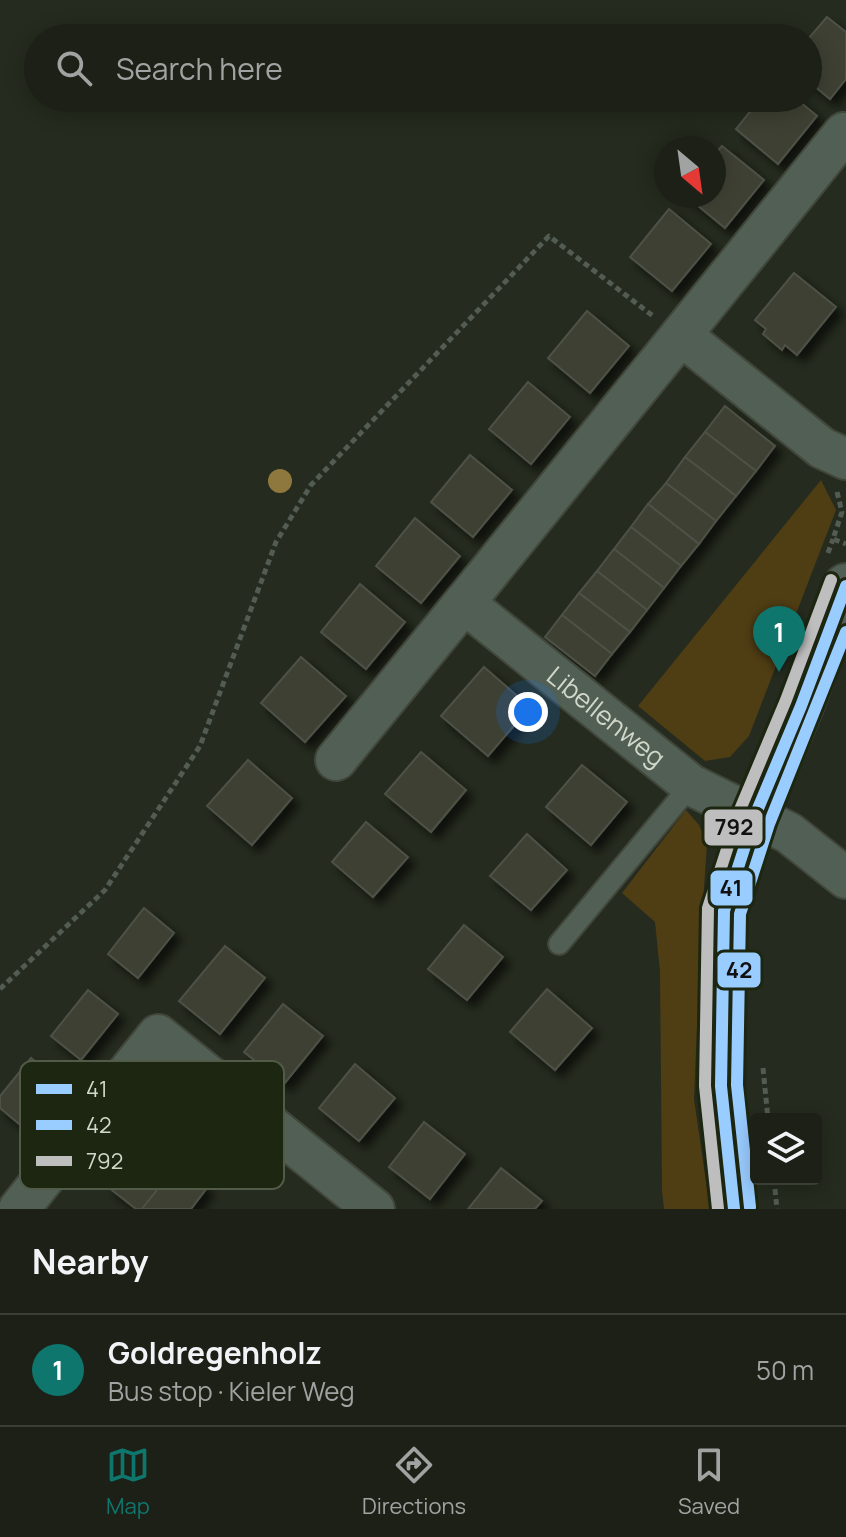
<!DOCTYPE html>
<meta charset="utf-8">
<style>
body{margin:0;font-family:Manrope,sans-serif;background:#292d23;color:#f1f3f6}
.controls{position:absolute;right:24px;bottom:24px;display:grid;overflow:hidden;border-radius:8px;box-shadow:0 4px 20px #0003}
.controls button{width:72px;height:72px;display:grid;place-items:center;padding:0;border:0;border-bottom:2px solid #3a3e35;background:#1c2016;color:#f1f3f6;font:40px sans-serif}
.compass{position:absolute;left:654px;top:136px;width:72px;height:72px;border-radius:50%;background:#1c2016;box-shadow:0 4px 20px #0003;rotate:151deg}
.you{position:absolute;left:528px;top:712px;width:28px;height:28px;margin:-20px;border:6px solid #fff;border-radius:50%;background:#1a73e8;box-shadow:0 0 0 12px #1a73e833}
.badge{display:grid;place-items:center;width:52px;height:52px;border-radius:50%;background:#0f766e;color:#fff;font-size:26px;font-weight:700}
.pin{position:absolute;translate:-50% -66px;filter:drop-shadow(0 2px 4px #0008)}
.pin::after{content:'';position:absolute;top:42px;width:28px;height:24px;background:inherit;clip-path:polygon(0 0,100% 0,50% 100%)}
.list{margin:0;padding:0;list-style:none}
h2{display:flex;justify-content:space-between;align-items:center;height:104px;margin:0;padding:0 32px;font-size:34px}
h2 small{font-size:26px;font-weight:400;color:#a0a3a1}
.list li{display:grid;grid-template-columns:52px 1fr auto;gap:24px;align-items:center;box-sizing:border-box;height:112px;padding:0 32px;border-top:2px solid #3a3e35}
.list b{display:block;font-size:30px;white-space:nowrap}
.list p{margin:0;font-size:26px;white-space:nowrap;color:#a0a3a1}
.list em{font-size:26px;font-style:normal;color:#a0a3a1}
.icon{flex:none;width:44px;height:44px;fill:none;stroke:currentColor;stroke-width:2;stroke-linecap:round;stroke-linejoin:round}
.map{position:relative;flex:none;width:846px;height:1209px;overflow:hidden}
.search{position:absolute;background:#1c2016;box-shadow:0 4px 20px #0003;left:24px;right:24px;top:24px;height:88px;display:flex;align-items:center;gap:20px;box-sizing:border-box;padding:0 28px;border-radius:44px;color:#a0a3a1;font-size:30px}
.sheet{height:216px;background:#1c2016}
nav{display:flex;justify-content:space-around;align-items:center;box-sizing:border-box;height:112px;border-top:2px solid #3a3e35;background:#1c2016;font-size:22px;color:#a0a3a1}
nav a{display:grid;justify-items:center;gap:4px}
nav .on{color:#0f766e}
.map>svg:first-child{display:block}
</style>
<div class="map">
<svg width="846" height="1209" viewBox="0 0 846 1209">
<defs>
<filter id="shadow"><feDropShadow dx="7" dy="7" stdDeviation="4" flood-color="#0009"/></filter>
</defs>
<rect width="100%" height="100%" fill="#252b1e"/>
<!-- green -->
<g fill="#4f3d14">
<path d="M821,480L836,510L749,736L730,757L705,761L638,706Z"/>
<path d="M686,810L699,825L707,844L701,932L694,1099L710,1209H664L662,1191L660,971L655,922L622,893Z"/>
</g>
<!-- building -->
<g fill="#3d4030" stroke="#4e5146" stroke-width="2" filter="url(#shadow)">
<path d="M827,17L846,32V79L830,99L808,81V39Z"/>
<path d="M761,98H795L817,116L778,164L736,129Z"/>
<path d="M722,146L764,180L725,228L686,196H714V155Z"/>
<path d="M669,209L711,244L672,291L630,257Z"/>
<path d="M794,273L836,307L797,355L785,345L782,350L763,334L766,329L755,320Z"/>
<path d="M587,311L629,346L590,393L548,358Z"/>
<path d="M528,382L570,417L531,464L489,429Z"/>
<path d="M725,406L775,446L756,471L705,432Z"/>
<path d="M705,432L756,471L736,496L685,457Z"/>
<path d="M470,455L512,490L473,537L431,502Z"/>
<path d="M685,457L736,496L716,521L666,483Z"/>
<path d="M666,483L716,521L699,544L648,504Z"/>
<path d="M648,504L699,544L681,566L631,527Z"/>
<path d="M415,518L460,556L421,603L376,566Z"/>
<path d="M631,527L681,566L664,588L614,549Z"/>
<path d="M614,549L664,588L647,610L597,571Z"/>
<path d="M597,571L647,610L630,632L579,593Z"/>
<path d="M360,584L405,622L366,669L321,632Z"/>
<path d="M579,593L630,632L612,654L562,615Z"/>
<path d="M562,615L612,654L595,676L545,637Z"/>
<path d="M301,657L346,696L305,742L261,703Z"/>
<path d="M484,667L530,707L488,756L441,716Z"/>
<path d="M421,752L466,790L431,832L385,794Z"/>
<path d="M248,760L292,798L252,845L207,806Z"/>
<path d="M582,765L627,802L591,845L546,807Z"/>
<path d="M366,822L408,857L373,897L332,862Z"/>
<path d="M527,834L567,870L531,910L490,876Z"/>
<path d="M144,908L174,933L138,978L108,954Z"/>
<path d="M464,925L503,957L467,1000L428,969Z"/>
<path d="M225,946L265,978L220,1034L179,1001Z"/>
<path d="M547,989L592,1028L555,1070L510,1032Z"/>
<path d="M88,990L118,1014L81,1060L51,1036Z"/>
<path d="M283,1004L323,1036L284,1084L244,1052Z"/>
<path d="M31,1058L61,1082L24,1128L0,1108V1096Z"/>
<path d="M355,1064L395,1098L359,1141L319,1108Z"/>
<path d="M424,1122L465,1154L430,1199L389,1167Z"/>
<path d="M144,1140L177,1165L142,1209H136L108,1187Z"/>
<path d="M177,1165L207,1188L191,1209H142Z"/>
<path d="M501,1168L542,1201L535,1209H468Z"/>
</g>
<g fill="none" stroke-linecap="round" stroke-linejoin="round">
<defs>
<path id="service" d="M559,944L691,785"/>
<g id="minor">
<path d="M681,335L844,133"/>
<path id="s1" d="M846,459L822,448L681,335L464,603L691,785L789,833L846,878"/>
<path d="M336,760L464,603"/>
<path d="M19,1209L158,1035L374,1209"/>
</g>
<path id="tertiary" d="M734,1209L721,1086L724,911L754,818L801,706L846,586"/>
</defs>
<!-- service casing -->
<use href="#service" stroke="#41463a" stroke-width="24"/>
<!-- minor casing -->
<use href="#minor" stroke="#41463a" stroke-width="44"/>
<!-- tertiary casing -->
<use href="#tertiary" stroke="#41463a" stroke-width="48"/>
<!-- path -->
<g stroke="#525c52" stroke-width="5" stroke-dasharray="6 4" stroke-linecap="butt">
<path d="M837,492L842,512L833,539L846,544"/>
<path d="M828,553L833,539"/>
<path d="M0,989L105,890L200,746L276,542L311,485L549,236L653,316"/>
<path d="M763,1068L768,1119"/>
<path d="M774,1179L777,1209"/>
</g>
<!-- service -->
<use href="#service" stroke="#515f54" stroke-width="20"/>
<!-- minor -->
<use href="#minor" stroke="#515f54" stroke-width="40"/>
<!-- tertiary -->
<use href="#tertiary" stroke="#515f54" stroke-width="44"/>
<defs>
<path id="bus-1" d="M734,1209L721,1086L724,911L754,818L801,706L846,586"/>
<path id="bus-2" d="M750,1207L737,1085L740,914L769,824L846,632"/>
<path id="bus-3" d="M718,1209L705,1086L708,908L739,812L786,700L831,580"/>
</defs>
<!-- bus-1 casing -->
<use href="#bus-1" stroke="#1c2610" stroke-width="18"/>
<!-- bus-2 casing -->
<use href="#bus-2" stroke="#1c2610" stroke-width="18"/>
<!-- bus-3 casing -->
<use href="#bus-3" stroke="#1c2610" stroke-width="18"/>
<!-- bus-1 -->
<use href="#bus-1" stroke="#9cf" stroke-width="12"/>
<!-- bus-2 -->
<use href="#bus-2" stroke="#9cf" stroke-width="12"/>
<!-- bus-3 -->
<use href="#bus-3" stroke="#bebebe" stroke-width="12"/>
</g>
<!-- trees -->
<circle fill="#8f783e" cx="280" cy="481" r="12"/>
<g text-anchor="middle" stroke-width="6" stroke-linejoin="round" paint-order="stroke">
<!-- street labels -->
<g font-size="26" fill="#d1d8ca" stroke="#1c2610">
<text dy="9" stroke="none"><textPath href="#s1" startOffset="734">Libellenweg</textPath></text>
</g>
</g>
<!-- legend -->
<rect x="20" y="1061" width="264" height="128" rx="12" fill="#1c2610" stroke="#525b48" stroke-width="2"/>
<rect x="36" y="1084" width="36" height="10" fill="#9cf"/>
<rect x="36" y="1120" width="36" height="10" fill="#9cf"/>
<rect x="36" y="1156" width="36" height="10" fill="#bebebe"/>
<g font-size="22" fill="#d1d8ca">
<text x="86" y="1097">41</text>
<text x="86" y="1133">42</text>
<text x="86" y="1169">792</text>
</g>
<g stroke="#1c2610" stroke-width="3">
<rect x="703" y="808" width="61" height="39" rx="8" fill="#bebebe"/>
<rect x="709" y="869" width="45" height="38" rx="8" fill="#9cf"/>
<rect x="716" y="951" width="46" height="38" rx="8" fill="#9cf"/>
</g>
<g font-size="22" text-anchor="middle" font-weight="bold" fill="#111">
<text x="734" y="835">792</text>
<text x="731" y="896">41</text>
<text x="739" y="978">42</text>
</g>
</svg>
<div class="controls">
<button><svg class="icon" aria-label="layers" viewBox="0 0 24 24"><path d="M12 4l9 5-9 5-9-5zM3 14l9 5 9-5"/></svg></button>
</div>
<svg class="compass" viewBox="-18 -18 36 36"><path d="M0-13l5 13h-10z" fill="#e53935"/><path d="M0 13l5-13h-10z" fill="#a0a3a1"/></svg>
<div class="you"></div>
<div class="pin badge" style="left:779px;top:672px">1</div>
<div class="search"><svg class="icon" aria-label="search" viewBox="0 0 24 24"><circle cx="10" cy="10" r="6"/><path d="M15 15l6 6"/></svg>Search here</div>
</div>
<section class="sheet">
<h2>Nearby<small></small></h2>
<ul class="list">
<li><span class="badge">1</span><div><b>Goldregenholz</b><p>Bus stop · Kieler Weg</p></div><em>50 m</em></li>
</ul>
</section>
<nav>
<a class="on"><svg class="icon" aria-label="map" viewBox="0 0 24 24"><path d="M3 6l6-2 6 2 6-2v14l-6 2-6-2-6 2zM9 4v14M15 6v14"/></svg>Map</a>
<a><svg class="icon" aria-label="directions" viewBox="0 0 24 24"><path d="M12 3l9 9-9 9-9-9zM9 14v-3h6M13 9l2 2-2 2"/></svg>Directions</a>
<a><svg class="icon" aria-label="saved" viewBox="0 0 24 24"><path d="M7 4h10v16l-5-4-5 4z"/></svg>Saved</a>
</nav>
